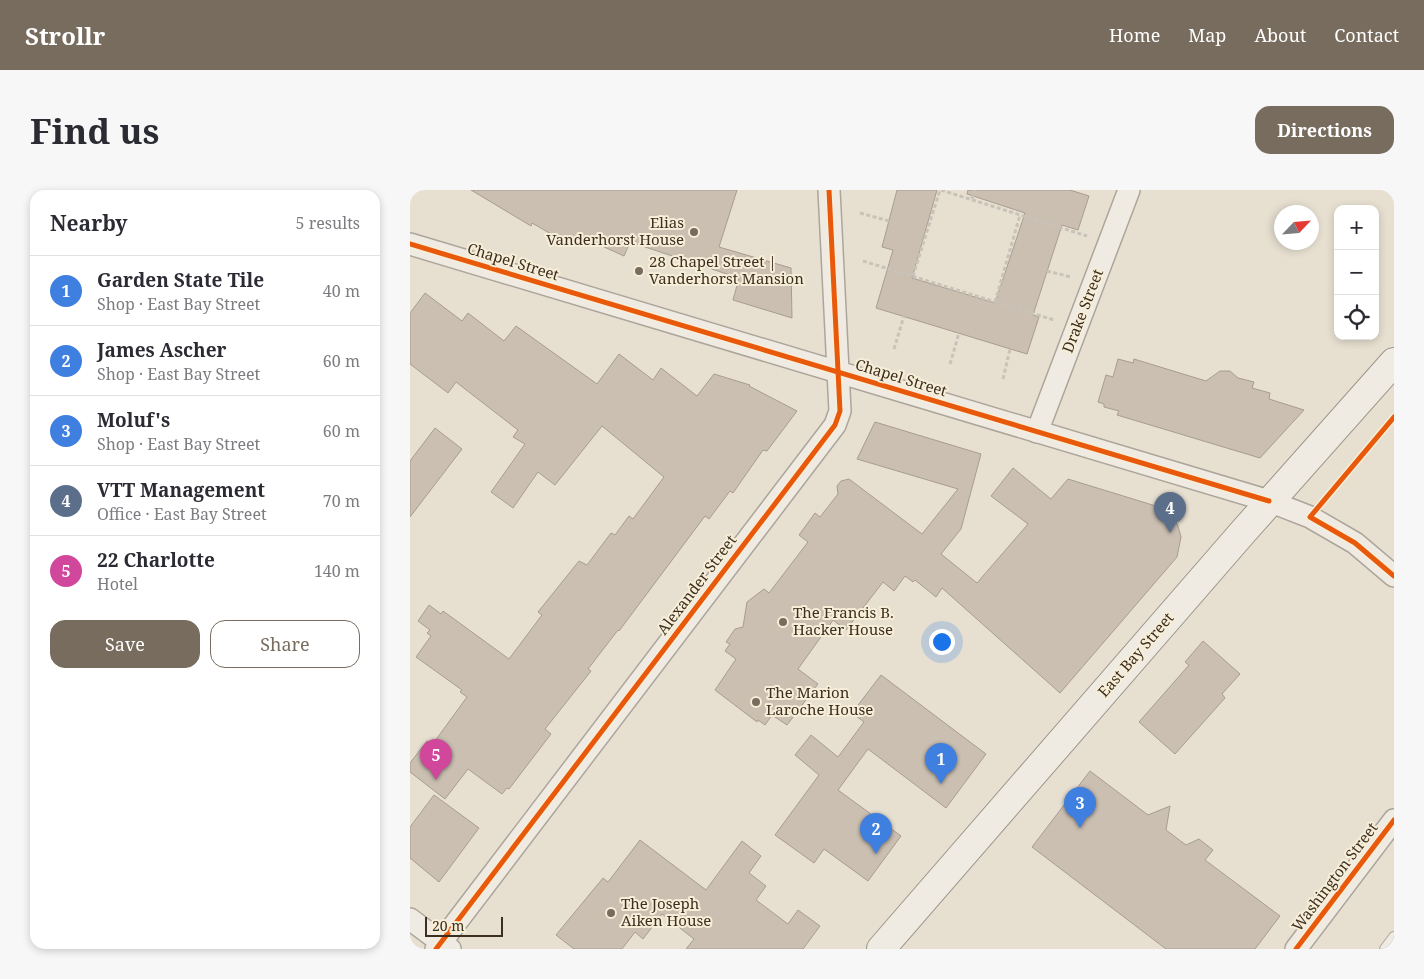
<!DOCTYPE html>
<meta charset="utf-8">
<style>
body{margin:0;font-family:"Noto Serif",serif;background:#f7f7f7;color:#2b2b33}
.controls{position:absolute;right:15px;top:15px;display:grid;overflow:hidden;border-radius:10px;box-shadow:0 2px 8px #0003}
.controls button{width:45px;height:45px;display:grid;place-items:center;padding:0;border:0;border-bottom:1px solid #e1e1e2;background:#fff;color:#2b2b33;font:25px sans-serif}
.compass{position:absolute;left:864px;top:15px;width:45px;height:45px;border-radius:50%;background:#fff;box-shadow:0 2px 8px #0003;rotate:64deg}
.scale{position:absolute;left:15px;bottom:12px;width:78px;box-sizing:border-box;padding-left:5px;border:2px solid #3d2e20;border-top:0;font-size:14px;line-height:18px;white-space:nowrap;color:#3d2e20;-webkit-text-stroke:4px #f7eed8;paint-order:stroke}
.you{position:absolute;left:531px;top:451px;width:18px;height:18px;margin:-12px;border:4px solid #fff;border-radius:50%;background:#1a73e8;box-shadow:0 0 0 8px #1a73e833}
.badge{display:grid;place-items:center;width:32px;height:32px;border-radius:50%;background:#786c5e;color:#fff;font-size:16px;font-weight:700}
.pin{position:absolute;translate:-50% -41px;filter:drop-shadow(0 1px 2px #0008)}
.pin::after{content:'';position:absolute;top:26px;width:18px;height:15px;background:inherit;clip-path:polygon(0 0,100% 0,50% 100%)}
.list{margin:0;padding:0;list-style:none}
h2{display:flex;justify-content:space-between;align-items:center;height:65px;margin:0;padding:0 20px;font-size:21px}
h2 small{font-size:16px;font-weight:400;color:#7c7c81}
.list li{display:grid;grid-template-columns:32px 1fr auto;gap:15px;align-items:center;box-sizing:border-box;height:70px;padding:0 20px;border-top:1px solid #e1e1e2}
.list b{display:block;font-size:19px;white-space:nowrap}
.list p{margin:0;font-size:16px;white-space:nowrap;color:#7c7c81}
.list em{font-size:16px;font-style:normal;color:#7c7c81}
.actions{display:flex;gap:10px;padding:15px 20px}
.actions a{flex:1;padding:11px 0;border:1px solid #786c5e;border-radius:15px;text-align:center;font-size:18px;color:#786c5e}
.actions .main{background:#786c5e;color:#fff}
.icon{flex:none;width:28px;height:28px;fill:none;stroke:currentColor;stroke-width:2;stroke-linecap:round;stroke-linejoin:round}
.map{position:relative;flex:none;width:984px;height:759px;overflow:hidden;border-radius:15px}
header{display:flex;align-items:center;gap:30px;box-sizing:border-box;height:70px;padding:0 25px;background:#786c5e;color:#fff}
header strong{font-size:24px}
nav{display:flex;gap:28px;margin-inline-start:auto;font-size:18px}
.intro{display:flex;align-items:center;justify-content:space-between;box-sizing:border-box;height:120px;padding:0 30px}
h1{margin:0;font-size:35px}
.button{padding:12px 22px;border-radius:15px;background:#786c5e;color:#fff;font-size:18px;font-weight:700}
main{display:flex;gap:30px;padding:0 30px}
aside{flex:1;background:#fff;border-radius:15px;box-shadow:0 2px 8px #0003}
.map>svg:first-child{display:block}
</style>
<header>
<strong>Strollr</strong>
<nav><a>Home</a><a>Map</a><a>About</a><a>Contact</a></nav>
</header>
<div class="intro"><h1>Find us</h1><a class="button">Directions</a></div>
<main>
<aside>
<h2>Nearby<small>5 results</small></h2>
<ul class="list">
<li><span class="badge" style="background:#3f7fe0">1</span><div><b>Garden State Tile</b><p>Shop · East Bay Street</p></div><em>40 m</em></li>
<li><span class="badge" style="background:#3f7fe0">2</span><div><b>James Ascher</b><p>Shop · East Bay Street</p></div><em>60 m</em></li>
<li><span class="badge" style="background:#3f7fe0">3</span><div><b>Moluf's</b><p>Shop · East Bay Street</p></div><em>60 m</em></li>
<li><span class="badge" style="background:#5c6f8a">4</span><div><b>VTT Management</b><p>Office · East Bay Street</p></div><em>70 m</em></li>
<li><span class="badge" style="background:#d1479c">5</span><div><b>22 Charlotte</b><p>Hotel</p></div><em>140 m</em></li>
</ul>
<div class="actions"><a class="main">Save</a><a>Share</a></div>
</aside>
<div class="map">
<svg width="984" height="759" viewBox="0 0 984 759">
<rect width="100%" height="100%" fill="#e7e0d1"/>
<!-- building -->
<g fill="#cbbfb2" stroke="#a89c90">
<path d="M61,0H327L309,57L381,78L382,128L323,110L329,88L220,52L214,66L168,45L162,56L122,33L121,36Z"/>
<path d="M487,0H527L502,88L585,113L615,23L557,4L558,0H660L679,6L668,40L652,35L623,125L629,127L617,164L466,118L483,60L472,57Z"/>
<path d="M15,103L52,131L58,123L94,151L106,136L187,194L209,164L243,190L251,178L287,206L304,184L340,195L339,196L387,221L357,261L353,260L323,303L320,301L299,329L295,326L209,441L208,440L178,479L181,481L135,539L141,544L99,599L97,598L92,604L58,579L35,609L0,582V573L17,551L22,555L57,507L50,502L52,500L6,467L21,446L17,443L20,440L8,431L19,415L31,424L33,421L99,469L132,425L128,422L169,371L177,375L201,343L205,345L219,326L223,329L254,287L192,236L145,295L128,282L103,318L81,302L115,254L103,247L108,240L46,192L38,203L0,174V123Z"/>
<path d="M708,169L723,173L724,169L796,191L810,181H820L828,188L844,192L842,198L860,203L859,209L894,220L850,268L707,225L709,221L694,217V214L688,212L696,185L703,187Z"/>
<path d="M465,232L571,264L551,339L531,364L567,393L618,334L581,306L603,278L641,309L658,289L749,317L764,329L768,336L771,347L767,367L650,503L532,398L526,407L505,390L503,392L495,386L484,401L473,392L436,440L423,430L388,479L408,494L377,535L362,525L355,535L348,530L347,532L305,500L326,469L315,461L320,454L316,452L325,439L333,437L337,412L354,399L359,403L398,352L389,345L405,323L410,327L428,304L427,296L431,291L439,289L512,344L548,299L447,269Z"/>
<path d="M25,238L52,259L0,327V271Z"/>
<path d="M793,451L830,484L812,504L815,508L765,564L729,532L779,475L775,472Z"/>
<path d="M471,485L576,564L536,618L458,559L428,600L491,646L458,691L414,659L404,673L365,645L409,585L385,565L401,545L428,567L454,532L442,523Z"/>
<path d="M680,581L738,625L760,616L756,640L776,655L789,649L803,660L795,670L870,726L845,759H756L622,657Z"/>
<path d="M24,605L69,638L29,692L0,668V637Z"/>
<path d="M230,650L296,700L332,651L351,666L339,683L356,696L346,710L378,734L388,720L410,736L393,759H276L284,749L252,724L233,749L225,742L212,759H164L146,745L193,688L198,692Z"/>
</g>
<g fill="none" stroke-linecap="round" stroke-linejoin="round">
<defs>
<path id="service" d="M975,759L984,747"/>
<g id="minor">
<path d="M0,54L859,311L900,327L945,353L984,386"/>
<path d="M627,242L719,0"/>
<path d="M0,729L40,759"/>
<path d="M26,759L425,235L430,221L419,0"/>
<path d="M886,759L984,630"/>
</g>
<path id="secondary" d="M471,759L833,342L984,172"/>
</defs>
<!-- service casing -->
<use href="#service" stroke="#ada599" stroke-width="12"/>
<!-- minor casing -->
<use href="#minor" stroke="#ada599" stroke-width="24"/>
<!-- secondary casing -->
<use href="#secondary" stroke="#9c958a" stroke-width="30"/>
<!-- path -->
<g stroke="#c8c2b9" stroke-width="3" stroke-dasharray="4 2.5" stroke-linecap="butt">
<path d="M531,0L677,46"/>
<path d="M562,9L565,0"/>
<path d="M450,23L479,31"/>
<path d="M453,71L644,130"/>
<path d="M637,81L661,87"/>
<path d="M503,86L530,0"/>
<path d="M585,112L610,25"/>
<path d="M484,159L494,126"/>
<path d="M540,174L549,143"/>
<path d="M593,189L600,159"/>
</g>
<!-- service -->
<use href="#service" stroke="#efebe3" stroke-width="10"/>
<!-- minor -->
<use href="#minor" stroke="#efebe3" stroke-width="21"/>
<!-- secondary -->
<use href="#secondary" stroke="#efebe3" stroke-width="28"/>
<defs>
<g id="cycleway">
<path d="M0,54L859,311"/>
<path d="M984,227L900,327L945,353L984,386"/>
<path d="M26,759L425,235L430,221L419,0"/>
<path d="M886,759L984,630"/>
</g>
</defs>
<!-- cycleway casing -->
<use href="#cycleway" stroke="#f7eed8" stroke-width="8"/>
<!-- cycleway -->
<use href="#cycleway" stroke="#e8590c" stroke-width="5"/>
</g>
<!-- markers -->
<g fill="#786c5e" stroke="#f7eed8" stroke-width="2">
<circle cx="284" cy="42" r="5"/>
<circle cx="229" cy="81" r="5"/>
<circle cx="373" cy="432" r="5"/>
<circle cx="346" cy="512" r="5"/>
<circle cx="201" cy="723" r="5"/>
</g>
<g text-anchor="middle" stroke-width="4" stroke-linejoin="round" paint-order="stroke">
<!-- poi labels -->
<g font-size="15" fill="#3d2e20" stroke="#f7eed8" text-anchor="start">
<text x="274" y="38" text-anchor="end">Elias<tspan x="274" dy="17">Vanderhorst House</tspan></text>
<text x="239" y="77">28 Chapel Street |<tspan x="239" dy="17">Vanderhorst Mansion</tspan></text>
<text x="383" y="428">The Francis B.<tspan x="383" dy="17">Hacker House</tspan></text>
<text x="356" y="508">The Marion<tspan x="356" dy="17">Laroche House</tspan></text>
<text x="211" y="719">The Joseph<tspan x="211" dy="17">Aiken House</tspan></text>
</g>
<!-- street labels -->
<g font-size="15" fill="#3d2e20" stroke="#f7eed8">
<text transform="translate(103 72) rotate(17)" y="5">Chapel Street</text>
<text transform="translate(673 121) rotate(-69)" y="5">Drake Street</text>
<text transform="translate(491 188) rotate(17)" y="5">Chapel Street</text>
<text transform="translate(287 395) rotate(-53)" y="5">Alexander Street</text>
<text transform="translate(726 465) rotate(-49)" y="5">East Bay Street</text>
<text transform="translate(925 687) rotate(-53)" y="5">Washington Street</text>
</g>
</g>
</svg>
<div class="controls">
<button>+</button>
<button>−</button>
<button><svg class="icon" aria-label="locate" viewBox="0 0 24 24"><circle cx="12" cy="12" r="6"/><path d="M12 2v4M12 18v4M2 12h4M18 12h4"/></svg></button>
</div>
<svg class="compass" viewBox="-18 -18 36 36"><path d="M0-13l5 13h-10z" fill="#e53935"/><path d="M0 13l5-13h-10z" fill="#7c7c81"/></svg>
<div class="scale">20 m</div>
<div class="you"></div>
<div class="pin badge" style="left:531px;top:594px;background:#3f7fe0">1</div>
<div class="pin badge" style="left:466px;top:664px;background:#3f7fe0">2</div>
<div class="pin badge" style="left:670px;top:638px;background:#3f7fe0">3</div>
<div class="pin badge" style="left:760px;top:343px;background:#5c6f8a">4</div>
<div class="pin badge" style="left:26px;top:590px;background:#d1479c">5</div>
</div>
</main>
